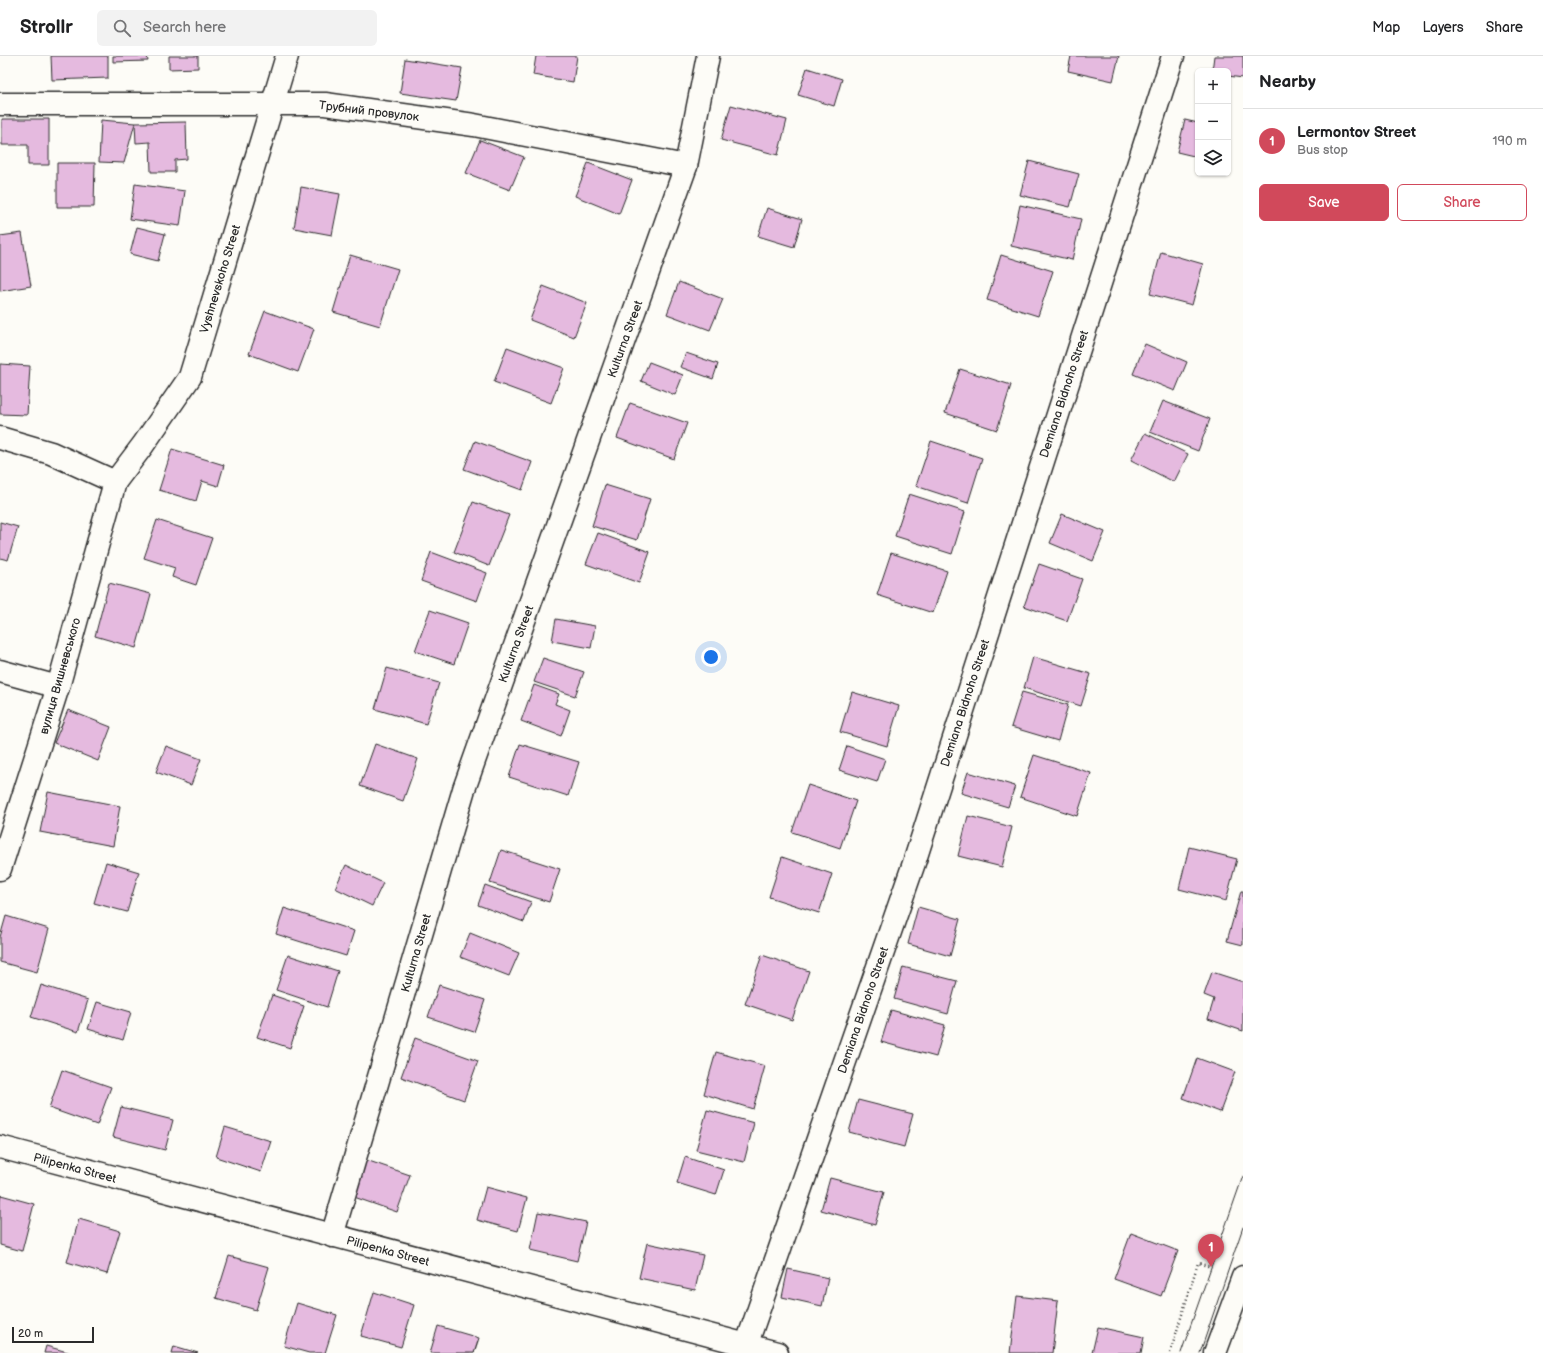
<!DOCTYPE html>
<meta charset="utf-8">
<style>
body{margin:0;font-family:"Balsamiq Sans",sans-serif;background:#f2f2f2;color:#202124}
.controls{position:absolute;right:12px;top:12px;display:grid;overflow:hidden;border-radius:6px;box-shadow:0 1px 3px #0004}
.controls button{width:36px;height:36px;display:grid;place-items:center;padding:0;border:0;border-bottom:1px solid #e0e0e0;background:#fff;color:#202124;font:20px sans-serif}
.scale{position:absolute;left:12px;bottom:10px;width:82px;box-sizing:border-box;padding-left:4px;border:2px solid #2b2b2b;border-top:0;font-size:11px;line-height:14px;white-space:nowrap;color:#2b2b2b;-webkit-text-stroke:3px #fdfcf7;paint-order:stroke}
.you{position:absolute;left:711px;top:601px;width:14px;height:14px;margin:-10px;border:3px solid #fff;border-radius:50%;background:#1a73e8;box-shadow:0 0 0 6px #1a73e833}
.badge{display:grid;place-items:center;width:26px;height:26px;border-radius:50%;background:#d1495b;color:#fff;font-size:13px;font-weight:700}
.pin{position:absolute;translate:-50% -33px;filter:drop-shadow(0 1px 2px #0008)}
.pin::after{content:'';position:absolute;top:21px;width:14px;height:12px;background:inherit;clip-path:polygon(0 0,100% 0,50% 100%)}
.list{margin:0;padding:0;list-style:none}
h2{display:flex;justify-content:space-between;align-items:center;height:52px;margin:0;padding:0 16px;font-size:17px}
h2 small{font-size:13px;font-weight:400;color:#757577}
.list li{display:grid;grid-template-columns:26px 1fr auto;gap:12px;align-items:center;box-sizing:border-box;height:64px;padding:0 16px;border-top:1px solid #e0e0e0}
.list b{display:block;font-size:15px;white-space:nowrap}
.list p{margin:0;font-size:13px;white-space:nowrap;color:#757577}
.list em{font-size:13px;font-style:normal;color:#757577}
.actions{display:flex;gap:8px;padding:12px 16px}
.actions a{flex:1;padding:9px 0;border:1px solid #d1495b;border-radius:6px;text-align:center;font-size:14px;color:#d1495b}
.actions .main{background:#d1495b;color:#fff}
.icon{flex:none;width:22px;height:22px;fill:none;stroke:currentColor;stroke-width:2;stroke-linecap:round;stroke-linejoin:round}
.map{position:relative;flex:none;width:1243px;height:1297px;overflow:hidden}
header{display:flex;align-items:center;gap:24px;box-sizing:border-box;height:56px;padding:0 20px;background:#fff;border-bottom:1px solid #e0e0e0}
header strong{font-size:19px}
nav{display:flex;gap:22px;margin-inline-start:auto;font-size:14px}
.search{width:280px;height:36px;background:#f2f2f2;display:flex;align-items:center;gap:10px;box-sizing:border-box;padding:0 14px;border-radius:6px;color:#757577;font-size:15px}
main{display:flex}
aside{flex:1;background:#fff}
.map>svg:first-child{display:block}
</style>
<header>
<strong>Strollr</strong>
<div class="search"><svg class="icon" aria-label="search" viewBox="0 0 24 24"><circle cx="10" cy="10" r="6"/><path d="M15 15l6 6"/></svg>Search here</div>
<nav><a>Map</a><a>Layers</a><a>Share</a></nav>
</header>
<main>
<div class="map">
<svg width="1243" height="1297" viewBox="0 0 1243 1297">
<rect width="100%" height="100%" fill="#fdfcf7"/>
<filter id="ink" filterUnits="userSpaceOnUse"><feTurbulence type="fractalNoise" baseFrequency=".025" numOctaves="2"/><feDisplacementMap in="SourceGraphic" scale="8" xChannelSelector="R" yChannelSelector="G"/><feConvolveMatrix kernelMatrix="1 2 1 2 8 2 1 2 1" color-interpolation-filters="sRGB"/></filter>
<g filter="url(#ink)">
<!-- building -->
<g fill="#e5badf" stroke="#2b2b2b">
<path d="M51,0H108V22L52,24Z"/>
<path d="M113,0H147L148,5L113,6Z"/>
<path d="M169,0H198V12L169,13Z"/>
<path d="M536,0H577L573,26L533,19Z"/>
<path d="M1071,0H1119L1113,25L1068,15Z"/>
<path d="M1214,0H1243V22L1228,20V15H1212Z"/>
<path d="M405,3L462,12L456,45L400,37Z"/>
<path d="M807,12L842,23L834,50L798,39Z"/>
<path d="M731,49L787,64L778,99L721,84Z"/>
<path d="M2,63H49V109H28V89H2Z"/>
<path d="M101,64L135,67L124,107L99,106Z"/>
<path d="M1185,64L1198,67V101L1177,96Z"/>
<path d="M186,66L187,103L175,104V116H151L150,86L136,87L135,67Z"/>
<path d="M480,84L524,101L510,134L466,117Z"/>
<path d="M1029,105L1079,118L1070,151L1020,139Z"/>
<path d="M57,107H95L94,151H57Z"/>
<path d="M588,107L632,124L619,158L575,140Z"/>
<path d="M135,128L185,135L180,170L130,163Z"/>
<path d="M301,131L340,138L332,179L294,172Z"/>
<path d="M1020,149L1081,163L1072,204L1011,190Z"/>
<path d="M767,152L802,163L794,191L758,180Z"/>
<path d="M137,171L165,178L158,205L130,198Z"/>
<path d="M22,177L31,230L0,235V180Z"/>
<path d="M1161,196L1203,208L1192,249L1150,238Z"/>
<path d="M350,199L398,213L380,270L333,256Z"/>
<path d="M1001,199L1053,215L1038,260L987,244Z"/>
<path d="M679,226L723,243L710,274L667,258Z"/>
<path d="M543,230L587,247L574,281L530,264Z"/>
<path d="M265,255L314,273L298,316L249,298Z"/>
<path d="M1145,288L1187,306L1175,335L1133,318Z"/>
<path d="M507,291L564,312L551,347L494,326Z"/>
<path d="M686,297L718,308L713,323L680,311Z"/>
<path d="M649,306L683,319L675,339L641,325Z"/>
<path d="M0,308L30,310L27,359L0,358Z"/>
<path d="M960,313L1011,329L997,374L945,357Z"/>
<path d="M1163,345L1210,363L1198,395L1150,376Z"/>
<path d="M630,347L687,367L674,403L617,382Z"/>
<path d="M1145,377L1188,398L1174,426L1131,404Z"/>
<path d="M475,385L532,406L522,434L464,413Z"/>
<path d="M931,385L982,402L968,447L916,430Z"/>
<path d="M172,393L224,409L218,430L202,425L196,445L159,434Z"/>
<path d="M605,429L650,443L637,484L592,470Z"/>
<path d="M909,438L965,456L952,498L895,480Z"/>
<path d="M473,446L509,459L489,510L454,496Z"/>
<path d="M1062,458L1105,476L1093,505L1050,487Z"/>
<path d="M157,464L212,482L196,529L172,521L175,512L144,502Z"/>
<path d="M0,466L18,471L8,504L0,502Z"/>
<path d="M598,477L650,496L639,527L586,508Z"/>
<path d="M431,496L487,517L477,545L421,525Z"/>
<path d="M891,497L947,515L933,557L877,539Z"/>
<path d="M1039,508L1082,523L1067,565L1024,550Z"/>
<path d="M109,527L151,538L136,592L95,580Z"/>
<path d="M430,554L468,567L454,608L415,595Z"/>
<path d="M556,563L595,570L591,592L552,585Z"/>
<path d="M1033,601L1091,618L1081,650L1024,632Z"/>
<path d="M543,602L584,616L575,640L534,626Z"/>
<path d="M387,612L439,627L426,668L375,653Z"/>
<path d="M534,629L559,638L555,648L570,654L561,680L521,665Z"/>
<path d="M852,636L899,650L887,690L840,676Z"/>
<path d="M1022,636L1068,649L1058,685L1011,671Z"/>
<path d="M68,654L111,671L98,705L54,687Z"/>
<path d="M375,688L418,703L403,745L360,730Z"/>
<path d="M520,688L579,706L568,740L509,721Z"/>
<path d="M166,690L201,703L191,729L156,716Z"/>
<path d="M847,690L885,703L877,726L839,714Z"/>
<path d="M1034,699L1091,717L1077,760L1020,741Z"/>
<path d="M968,716L1015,730L1008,751L961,737Z"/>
<path d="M808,729L856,745L840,792L792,776Z"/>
<path d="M48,736L120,750L113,790L40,776Z"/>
<path d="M968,760L1012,771L1002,811L958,800Z"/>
<path d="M1189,791L1237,803L1226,845L1179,833Z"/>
<path d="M501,794L560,813L549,846L490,827Z"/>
<path d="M782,801L832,818L819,857L769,841Z"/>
<path d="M106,806L139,816L127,856L94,847Z"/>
<path d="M346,809L383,827L372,850L335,832Z"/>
<path d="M485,829L531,846L524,866L478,849Z"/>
<path d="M1241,835H1243V889L1227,885Z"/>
<path d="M918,851L960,863L950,900L908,888Z"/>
<path d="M284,852L354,875L346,900L276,878Z"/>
<path d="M6,860L49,873L37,916L0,906V881Z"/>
<path d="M470,877L519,897L509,920L460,901Z"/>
<path d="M288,899L338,915L327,951L276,934Z"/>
<path d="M762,899L809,915L792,964L745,948Z"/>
<path d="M903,911L957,925L948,958L894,943Z"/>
<path d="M1212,916L1243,926V975L1208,963L1214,943L1204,939Z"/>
<path d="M41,929L88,944L78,976L31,961Z"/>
<path d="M439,929L485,944L474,976L428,961Z"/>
<path d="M272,939L304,950L290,992L257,981Z"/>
<path d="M97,946L131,956L123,984L88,973Z"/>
<path d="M891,954L945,969L936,1001L881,986Z"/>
<path d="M415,982L478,1005L464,1044L401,1021Z"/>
<path d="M716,996L765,1010L753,1053L704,1038Z"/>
<path d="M1197,1002L1235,1016L1220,1056L1183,1042Z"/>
<path d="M62,1014L111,1031L97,1069L49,1052Z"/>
<path d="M858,1044L913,1058L904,1091L849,1076Z"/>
<path d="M121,1051L173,1064L165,1094L113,1081Z"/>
<path d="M707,1054L754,1067L744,1106L696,1094Z"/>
<path d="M225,1071L271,1085L261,1116L216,1101Z"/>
<path d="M685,1101L724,1114L716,1139L677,1127Z"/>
<path d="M366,1104L410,1119L397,1156L354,1141Z"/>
<path d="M830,1122L884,1136L875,1169L821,1154Z"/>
<path d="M486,1131L527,1142L518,1175L477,1164Z"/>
<path d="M1,1139L34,1148L22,1195L0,1189V1145Z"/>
<path d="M538,1156L586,1166L577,1205L530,1194Z"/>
<path d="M79,1163L120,1175L107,1218L67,1206Z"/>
<path d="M1131,1177L1178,1195L1161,1240L1114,1223Z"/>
<path d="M647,1187L703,1199L695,1234L639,1222Z"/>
<path d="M229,1200L269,1211L256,1254L216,1242Z"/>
<path d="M788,1213L828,1222L822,1250L782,1241Z"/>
<path d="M374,1236L414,1249L401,1291L361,1280Z"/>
<path d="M1017,1240L1058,1245L1052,1297H1010Z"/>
<path d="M297,1247L337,1259L325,1297H309L284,1290Z"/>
<path d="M438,1270L479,1282L474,1297H430Z"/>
<path d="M1098,1271L1144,1281L1141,1297H1092Z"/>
<path d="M46,1290L71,1297H44Z"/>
<path d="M174,1290L198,1297H172Z"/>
</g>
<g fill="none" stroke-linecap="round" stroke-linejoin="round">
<defs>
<g id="minor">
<path d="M0,48H325L474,69L686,110"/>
<path d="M0,382L51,397L115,426"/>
<path d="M0,615L58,631"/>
<path d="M0,813L58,631L115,426L143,389L190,321L287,0"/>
<path d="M0,1091L777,1297"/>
<path d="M332,1180L464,733L686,110L708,0"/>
<path d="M746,1290L914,807L1173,0"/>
<path d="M1215,1297L1243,1221"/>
</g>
</defs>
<!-- minor casing -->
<use href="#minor" stroke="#2b2b2b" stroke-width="25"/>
<!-- path -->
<path stroke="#2b2b2b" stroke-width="2.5" stroke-dasharray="1 3" stroke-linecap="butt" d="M1170,1297L1198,1207L1211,1211"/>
<!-- minor -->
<use href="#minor" stroke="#fdfcf7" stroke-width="22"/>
<!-- tram -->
<g stroke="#2b2b2b" stroke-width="1">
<path d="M1181,1297L1243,1120"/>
<path d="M1200,1297L1243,1171"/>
</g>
</g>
</g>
<g text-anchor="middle" stroke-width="3.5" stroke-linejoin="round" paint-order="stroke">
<!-- street labels -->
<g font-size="12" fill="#2b2b2b" stroke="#fdfcf7">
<text transform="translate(369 55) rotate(7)" y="4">Трубний провулок</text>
<text transform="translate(220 223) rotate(-73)" y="4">Vyshnevskoho Street</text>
<text transform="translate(625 283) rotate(-70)" y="4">Kulturna Street</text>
<text transform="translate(1064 338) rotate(-72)" y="4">Demiana Bidnoho Street</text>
<text transform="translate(516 588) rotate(-70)" y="4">Kulturna Street</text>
<text transform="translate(60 620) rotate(-74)" y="4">вулиця Вишневського</text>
<text transform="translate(965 647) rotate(-72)" y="4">Demiana Bidnoho Street</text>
<text transform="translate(416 897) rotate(-74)" y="4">Kulturna Street</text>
<text transform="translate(863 954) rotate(-71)" y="4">Demiana Bidnoho Street</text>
<text transform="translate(75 1112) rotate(15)" y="4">Pilipenka Street</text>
<text transform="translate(388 1195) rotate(15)" y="4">Pilipenka Street</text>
</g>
</g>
</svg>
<div class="controls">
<button>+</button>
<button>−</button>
<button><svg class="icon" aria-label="layers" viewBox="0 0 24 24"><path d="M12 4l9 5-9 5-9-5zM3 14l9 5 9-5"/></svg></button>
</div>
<div class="scale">20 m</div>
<div class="you"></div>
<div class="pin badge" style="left:1211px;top:1211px">1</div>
</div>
<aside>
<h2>Nearby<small></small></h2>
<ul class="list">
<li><span class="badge">1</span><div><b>Lermontov Street</b><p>Bus stop</p></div><em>190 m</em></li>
</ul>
<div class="actions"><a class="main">Save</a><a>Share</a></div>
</aside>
</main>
